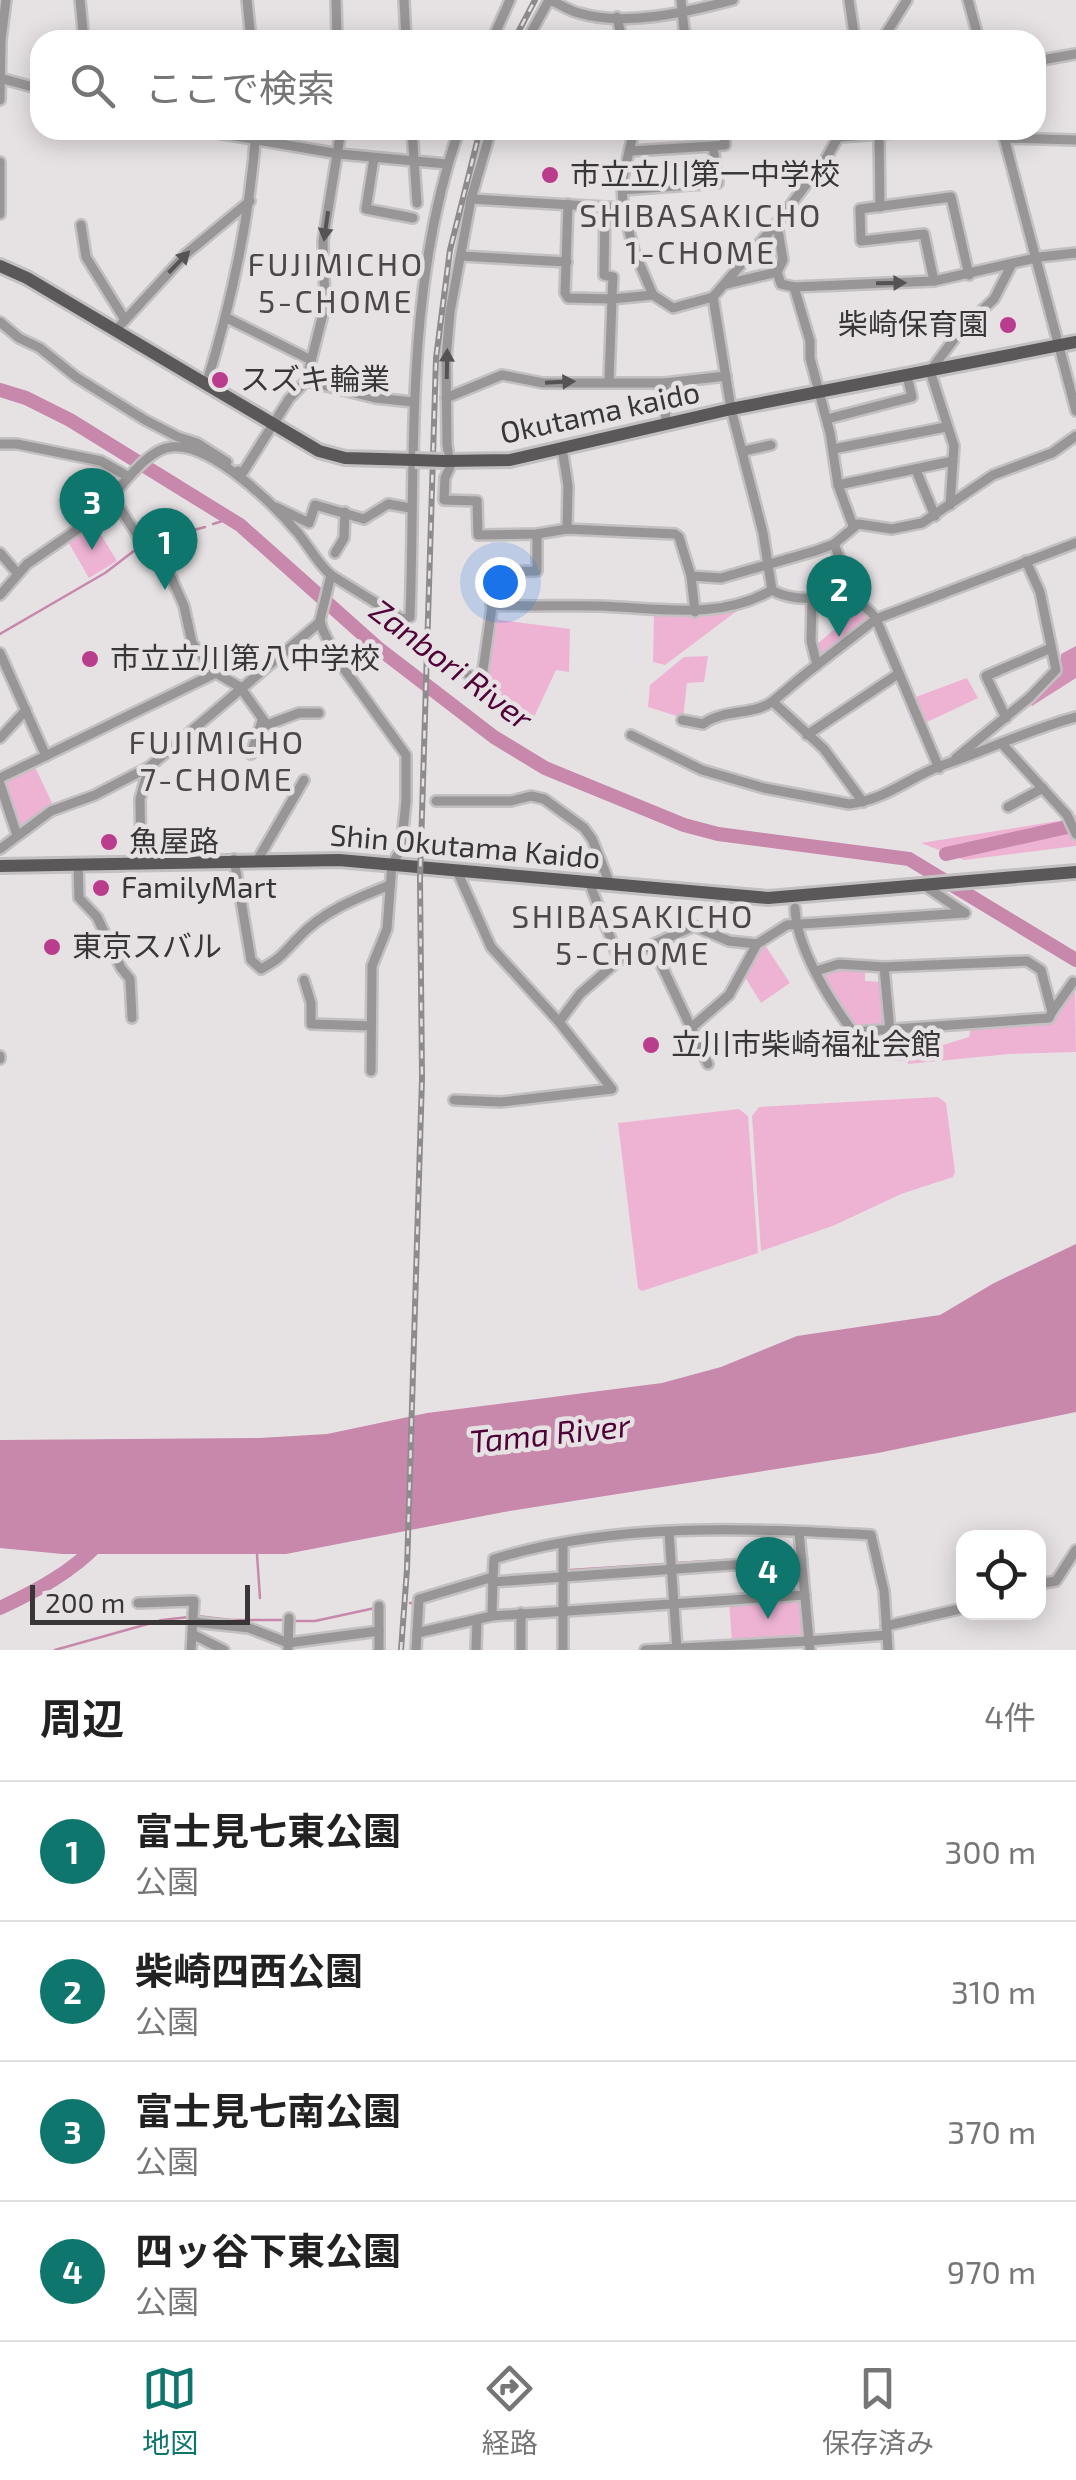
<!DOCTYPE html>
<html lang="ja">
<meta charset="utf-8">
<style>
body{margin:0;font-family:"Exo 2","Noto Sans JP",sans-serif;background:#f2f2f2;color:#222}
.controls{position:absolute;right:30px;bottom:30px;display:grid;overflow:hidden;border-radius:20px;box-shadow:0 5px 25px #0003}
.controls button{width:90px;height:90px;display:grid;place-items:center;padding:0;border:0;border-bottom:2px solid #e0e0e0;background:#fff;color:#222;font:50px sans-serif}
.scale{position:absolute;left:30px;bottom:25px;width:220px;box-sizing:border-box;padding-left:10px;border:5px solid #383637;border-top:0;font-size:28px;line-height:35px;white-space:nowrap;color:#383637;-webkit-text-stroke:8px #e6e2e4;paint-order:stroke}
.you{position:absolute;left:500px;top:582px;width:35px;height:35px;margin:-25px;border:8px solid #fff;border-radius:50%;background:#1a73e8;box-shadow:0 0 0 15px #1a73e833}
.badge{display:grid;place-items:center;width:65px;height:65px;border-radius:50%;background:#0f766e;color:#fff;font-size:32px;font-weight:700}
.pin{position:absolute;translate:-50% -82px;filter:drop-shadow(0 2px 5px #0008)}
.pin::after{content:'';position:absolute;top:52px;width:35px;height:30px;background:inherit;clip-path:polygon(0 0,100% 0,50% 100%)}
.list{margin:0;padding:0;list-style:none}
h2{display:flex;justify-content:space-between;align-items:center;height:130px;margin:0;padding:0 40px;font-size:42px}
h2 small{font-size:32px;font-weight:400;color:#767676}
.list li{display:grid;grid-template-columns:65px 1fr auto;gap:30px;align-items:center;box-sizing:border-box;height:140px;padding:0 40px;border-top:2px solid #e0e0e0}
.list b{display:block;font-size:38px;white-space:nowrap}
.list p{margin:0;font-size:32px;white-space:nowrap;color:#767676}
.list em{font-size:32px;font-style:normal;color:#767676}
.icon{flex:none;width:55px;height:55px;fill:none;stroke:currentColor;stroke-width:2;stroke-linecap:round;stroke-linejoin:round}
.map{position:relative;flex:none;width:1076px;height:1650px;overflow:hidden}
.search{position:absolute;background:#fff;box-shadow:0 5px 25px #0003;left:30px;right:30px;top:30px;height:110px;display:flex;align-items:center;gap:25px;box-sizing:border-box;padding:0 35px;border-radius:30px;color:#767676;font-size:38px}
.sheet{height:690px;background:#fff}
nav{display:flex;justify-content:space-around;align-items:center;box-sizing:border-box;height:140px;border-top:2px solid #e0e0e0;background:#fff;font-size:28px;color:#767676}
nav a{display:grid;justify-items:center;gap:5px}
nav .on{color:#0f766e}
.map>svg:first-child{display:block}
</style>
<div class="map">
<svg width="1076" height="1650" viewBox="0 0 1076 1650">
<rect width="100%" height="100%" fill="#e6e2e4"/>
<!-- green -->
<g fill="#eeb3d3">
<path d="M92,520L117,561L89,578L67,540Z"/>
<path d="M842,598L870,613L873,621L821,661L815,646L836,628L829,600Z"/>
<path d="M742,607L665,665L653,662L654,612L696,615Z"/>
<path d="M493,619L570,629L569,672L556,670L534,717L484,684Z"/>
<path d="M708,656L704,682L687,683L683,718L648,707L650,685L684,657Z"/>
<path d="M967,678L978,698L923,724L913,698Z"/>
<path d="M35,767L53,805L23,825H19L6,781Z"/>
<path d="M1076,815V846L964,860L921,843L1064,820Z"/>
<path d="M763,942L790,983L761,1003L743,974Z"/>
<path d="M840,966L865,969V981L882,982L886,1028L854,1029L821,978L823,972Z"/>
<path d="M1075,985L1076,1052L1009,1054L908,1064V1061L878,1060L917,1053L969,1037L971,1026L1050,1020Z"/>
<path d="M938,1097L946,1103L955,1172L953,1177L901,1194L835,1225L761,1251L752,1116L759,1107Z"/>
<path d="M739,1109L748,1116L758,1253L642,1291L638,1288L618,1123Z"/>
<path d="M803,1597L807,1637L732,1643L729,1601Z"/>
</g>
<!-- forest -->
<path fill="#d292b6" d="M1076,646V678L1032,706L1030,703L1061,675V654Z"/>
<!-- water -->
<path fill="#c788ab" d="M1076,1244V1412L878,1453L504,1512L286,1554H62L0,1548V1440L259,1438L327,1434L427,1413L662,1383L721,1367L797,1336L940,1315L994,1283Z"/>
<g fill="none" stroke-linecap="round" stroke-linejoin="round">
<!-- stream -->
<g stroke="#c788ab" stroke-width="2.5">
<path d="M213,524L229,519"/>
<path d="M0,634L105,573L143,544L205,527"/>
<path d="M257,1554L260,1598"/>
<path d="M676,1563L795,1556"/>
<path d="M807,1568L812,1631"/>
<path d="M570,1570L664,1564"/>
<path d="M510,1577L553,1572"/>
<path d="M410,1603H414"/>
<path d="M197,1616L231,1620H284"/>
<path d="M292,1621H315L375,1608"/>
<path d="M55,1650L162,1620L189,1617"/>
</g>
<!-- river -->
<g stroke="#c788ab" stroke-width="14">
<path d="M0,390L26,398L70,420L240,525L378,648L494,737L545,768L684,825L718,834L909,859L1076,960"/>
<path d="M946,854L1076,825"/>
<path d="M0,1608C36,1591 72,1572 99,1543"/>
</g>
<defs>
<g id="street">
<path d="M80,0L84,40"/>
<path d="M247,0L251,40"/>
<path d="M336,0L337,40"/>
<path d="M404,0L406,40"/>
<path d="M550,0C560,4 569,11 579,13C625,27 688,12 733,0"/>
<path d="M681,0L684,29L688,40"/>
<path d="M849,0L855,40"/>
<path d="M968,0L979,40"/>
<path d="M617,17L622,40"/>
<path d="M492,40L510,0"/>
<path d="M527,40L549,0"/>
<path d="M882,40L907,0"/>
<path d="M1036,61L1076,54"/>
<path d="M0,78L40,89"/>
<path d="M0,100L1,40L6,0"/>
<path d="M200,130L339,154L447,164"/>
<path d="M412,130L417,203"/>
<path d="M491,130L471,199L450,312L446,359L447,444L450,467L445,478L444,500L477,501L478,535L537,534L567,529L675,534L679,537L691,576L721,578L815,551L834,544L858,524L892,529L922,523L993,475L1052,453L1076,436"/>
<path d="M1002,130L1076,411"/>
<path d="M879,134L880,207"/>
<path d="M840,137L935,130"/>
<path d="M1004,138L1076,140"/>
<path d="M713,146L725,145L724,130"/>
<path d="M374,158L366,209L413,218"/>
<path d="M0,162V214"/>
<path d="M622,190L718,183L713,146L631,151"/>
<path d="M471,199L623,208L634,251L653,295"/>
<path d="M568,204L565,293L568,298L612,299L653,295L673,308L713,297"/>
<path d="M605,207L604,275L613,277L612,296"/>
<path d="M623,208L622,182L634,130"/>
<path d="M777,224L783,260L777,272L781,284L794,287L934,281L1040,257L1076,253"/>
<path d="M81,225L86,257L125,320"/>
<path d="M461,256L567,262"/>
<path d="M934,281L924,234L861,241L860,209L951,197L969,275"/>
<path d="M726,284L777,272"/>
<path d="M794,287L810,341V358L830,433L838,485L853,526"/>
<path d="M227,318L311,360"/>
<path d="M0,322L19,338L40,348L76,377L145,420L178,437L197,443L227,462"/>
<path d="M115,331L186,254L250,201"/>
<path d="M306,381L375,398L413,402"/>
<path d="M609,381L612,299"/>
<path d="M664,383L666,425"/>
<path d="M206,385C232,301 250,218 256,130"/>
<path d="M446,398L502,375L543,383H664L726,376"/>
<path d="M827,419L912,397L907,376"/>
<path d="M0,444H17L101,461L129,477"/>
<path d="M562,448L568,486L567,529"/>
<path d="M833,449L946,427"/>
<path d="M744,451L771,445"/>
<path d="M916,470L935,516"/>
<path d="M238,471L240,477L289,399L306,381L325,306L323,241L341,130"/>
<path d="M838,485L953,461"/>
<path d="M950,505L954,446L930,371L961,330L994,299L1012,264"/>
<path d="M276,507L309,523L315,505L364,519L388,504L410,508"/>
<path d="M834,544L848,579L844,597"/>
<path d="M0,553L18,574"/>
<path d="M335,553L344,538L345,512"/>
<path d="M691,576L695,612"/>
<path d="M772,590L763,533L731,409L713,297L777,223L827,157L842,130"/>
<path d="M772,590C805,610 853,583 876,619L1076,543"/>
<path d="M0,595L27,564L81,527L112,496"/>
<path d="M491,605C527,607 563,605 599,606C658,608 719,621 772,590"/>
<path d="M0,653L46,756"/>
<path d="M817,665L876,619L939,768"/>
<path d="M464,671L481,684L497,572L537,571V534"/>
<path d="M216,673L240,687L267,725L299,713H319"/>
<path d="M773,702L824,749L863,802"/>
<path d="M1006,718L986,676L1051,648"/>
<path d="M682,720L703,724C725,708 754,716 773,701C788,689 802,676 817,665L811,641L812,601"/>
<path d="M631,735L702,770L764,788L849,804C886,800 911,776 943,765C988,750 1030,729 1076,717"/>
<path d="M807,735L898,674"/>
<path d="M0,738L26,710"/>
<path d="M1003,745L1067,815L1076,834"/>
<path d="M251,754L262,721"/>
<path d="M956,758L1030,697L1056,670L1040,592L1026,561"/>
<path d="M0,778L216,673L192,643L184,606L172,579L145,547L112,496C126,481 149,449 171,447C211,442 273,504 297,532C309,546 317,563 331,575"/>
<path d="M0,784L17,835"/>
<path d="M436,801H511L531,796L544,799L584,828L592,839L610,884"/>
<path d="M1008,807L1043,788"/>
<path d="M0,849L51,811L95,795L149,767L320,622"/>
<path d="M234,859L251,960L261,969C283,957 282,954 298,938C323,911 357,898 390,885"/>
<path d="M258,859L304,780"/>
<path d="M141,861L140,799L149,767"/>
<path d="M78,863L79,898L97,917L121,968L130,979L132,1018"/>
<path d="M589,882L619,960"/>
<path d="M925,886L965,913"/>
<path d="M795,908C796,947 830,1001 853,1032L1049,1018L1052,1012"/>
<path d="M652,945L708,1064"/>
<path d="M884,967L890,1031"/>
<path d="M816,971L839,964L884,967L1027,961L1041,970L1052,1012L1073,982"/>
<path d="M304,980L311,1003V1024L371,1026"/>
<path d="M559,1022L580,994L619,960L694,926L729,941L757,944"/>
<path d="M691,1028L729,995L757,944L787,925L965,913"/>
<path d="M0,1056V1059"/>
<path d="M371,1071L372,966L387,929L392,864L401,849L406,801V755L337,659L322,628L320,620L331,575L394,614L402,619L410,617C416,453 404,288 459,130"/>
<path d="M454,1100L501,1102L612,1089L559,1022L491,947L457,871"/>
<path d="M669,1532L677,1650"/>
<path d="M563,1543V1650"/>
<path d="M492,1582L802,1560"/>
<path d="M1038,1584L1056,1581L1076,1550"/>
<path d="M138,1603L194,1601L191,1650"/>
<path d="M521,1613V1650"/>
<path d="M492,1616L493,1579"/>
<path d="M194,1622L249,1628L288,1643L379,1631"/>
<path d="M886,1626L964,1608"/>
<path d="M417,1633L492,1616L805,1595"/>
<path d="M192,1634L224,1650"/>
<path d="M288,1650L289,1618"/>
<path d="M379,1650V1606"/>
<path d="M416,1650L419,1599L493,1577L494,1559C615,1522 746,1528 871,1535L884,1591L888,1650"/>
<path d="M476,1650L477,1620"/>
<path d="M645,1650L809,1641L799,1532"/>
<path d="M810,1650L809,1641L887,1635"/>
</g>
<g id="primary">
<path d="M0,266L27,278L319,451L345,458L415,460"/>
<path d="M444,461L510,460L731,409L1076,342"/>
<path d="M0,866L339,860L768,898L1076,872"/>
</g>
</defs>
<!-- street casing -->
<use href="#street" stroke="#c3c0c1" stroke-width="14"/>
<!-- primary casing -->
<use href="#primary" stroke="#c3c0c1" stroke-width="18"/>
<!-- street -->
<use href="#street" stroke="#999697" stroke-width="9"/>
<!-- primary -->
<use href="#primary" stroke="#5b585a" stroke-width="12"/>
<defs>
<g id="rail">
<path d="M514,40L535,0"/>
<path d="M401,1650L407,1569L422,1078L420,879L436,358L450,250L480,130"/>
</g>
</defs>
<!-- rail casing -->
<use href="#rail" stroke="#8e8b8c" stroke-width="6"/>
<!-- rail -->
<use href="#rail" stroke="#e6e2e4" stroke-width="2.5" stroke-dasharray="8" stroke-linecap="butt"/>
<defs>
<path id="primary-bridge" d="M415,460L444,461"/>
</defs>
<!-- primary-bridge casing -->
<use href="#primary-bridge" stroke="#c3c0c1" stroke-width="18" stroke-linecap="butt"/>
<!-- primary-bridge -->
<use href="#primary-bridge" stroke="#5b585a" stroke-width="12"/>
</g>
<!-- one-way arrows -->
<defs><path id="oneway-solid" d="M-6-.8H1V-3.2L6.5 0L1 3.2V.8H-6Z" transform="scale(2.5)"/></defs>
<g fill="#555354">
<use href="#oneway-solid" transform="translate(326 226) rotate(98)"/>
<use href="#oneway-solid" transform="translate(179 262) rotate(-46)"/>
<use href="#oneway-solid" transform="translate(891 283) rotate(-1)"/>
<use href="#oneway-solid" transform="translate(447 364) rotate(-89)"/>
<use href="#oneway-solid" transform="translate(560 382) rotate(-3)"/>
</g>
<!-- markers -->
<g fill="#ba3d8d" stroke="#e6e2e4" stroke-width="4">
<circle cx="550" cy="175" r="10"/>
<circle cx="1008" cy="325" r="10"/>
<circle cx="220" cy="380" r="10"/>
<circle cx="90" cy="659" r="10"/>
<circle cx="109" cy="842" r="10"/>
<circle cx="101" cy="888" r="10"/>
<circle cx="52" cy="947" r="10"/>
<circle cx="651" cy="1045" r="10"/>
</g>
<g text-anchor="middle" stroke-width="9" stroke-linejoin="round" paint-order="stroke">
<!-- poi labels -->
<g font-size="30" fill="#383637" stroke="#e6e2e4" text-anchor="start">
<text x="570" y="185">市立立川第一中学校</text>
<text x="988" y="335" text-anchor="end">柴崎保育園</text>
<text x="240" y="390">スズキ輪業</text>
<text x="110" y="669">市立立川第八中学校</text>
<text x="129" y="852">魚屋路</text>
<text x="121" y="898">FamilyMart</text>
<text x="72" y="957">東京スバル</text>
<text x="671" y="1055">立川市柴崎福祉会館</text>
</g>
<!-- street labels -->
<g font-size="30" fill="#383637" stroke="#e6e2e4">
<text transform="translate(600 413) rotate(-12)" y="10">Okutama kaido</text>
<text transform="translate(465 847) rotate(5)" y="10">Shin Okutama Kaido</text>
</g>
<!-- neighbourhood labels -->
<g font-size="32" letter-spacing="2.5" fill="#4c484a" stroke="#e6e2e4">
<text x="701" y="227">SHIBASAKICHO<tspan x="701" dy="37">1-CHOME</tspan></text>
<text x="336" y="276">FUJIMICHO<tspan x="336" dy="37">5-CHOME</tspan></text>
<text x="217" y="754">FUJIMICHO<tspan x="217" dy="37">7-CHOME</tspan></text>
<text x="633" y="928">SHIBASAKICHO<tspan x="633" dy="37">5-CHOME</tspan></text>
</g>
<!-- water labels -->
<g font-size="32" font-style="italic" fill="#500238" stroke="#e6e2e4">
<text transform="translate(451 665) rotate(37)" y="11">Zanbori River</text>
<text transform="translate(550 1434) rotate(-6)" y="11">Tama River</text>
</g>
</g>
</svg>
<div class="controls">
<button><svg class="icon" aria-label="locate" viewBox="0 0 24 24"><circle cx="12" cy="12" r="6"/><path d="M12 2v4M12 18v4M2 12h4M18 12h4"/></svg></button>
</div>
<div class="scale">200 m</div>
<div class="you"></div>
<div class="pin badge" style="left:165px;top:590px">1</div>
<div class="pin badge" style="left:839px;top:637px">2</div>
<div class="pin badge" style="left:92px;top:550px">3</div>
<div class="pin badge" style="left:768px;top:1619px">4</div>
<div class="search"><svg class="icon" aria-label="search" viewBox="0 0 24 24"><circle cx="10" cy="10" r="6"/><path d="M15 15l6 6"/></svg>ここで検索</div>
</div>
<section class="sheet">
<h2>周辺<small>4件</small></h2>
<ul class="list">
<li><span class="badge">1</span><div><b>富士見七東公園</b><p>公園</p></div><em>300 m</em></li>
<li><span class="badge">2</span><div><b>柴崎四西公園</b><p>公園</p></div><em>310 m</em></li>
<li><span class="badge">3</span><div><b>富士見七南公園</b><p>公園</p></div><em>370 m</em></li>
<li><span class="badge">4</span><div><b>四ッ谷下東公園</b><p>公園</p></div><em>970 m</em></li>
</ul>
</section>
<nav>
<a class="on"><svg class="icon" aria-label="map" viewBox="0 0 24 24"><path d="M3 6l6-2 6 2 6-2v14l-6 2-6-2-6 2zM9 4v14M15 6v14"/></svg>地図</a>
<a><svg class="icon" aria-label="directions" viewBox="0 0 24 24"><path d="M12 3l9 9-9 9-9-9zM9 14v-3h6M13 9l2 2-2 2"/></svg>経路</a>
<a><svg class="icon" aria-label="saved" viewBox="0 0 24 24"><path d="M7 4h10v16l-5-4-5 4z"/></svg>保存済み</a>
</nav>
